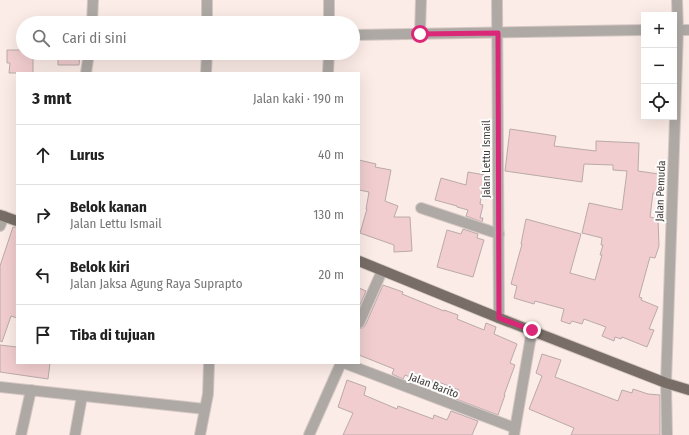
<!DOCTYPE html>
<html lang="id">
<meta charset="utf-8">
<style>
body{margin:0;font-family:"Fira Sans Condensed",sans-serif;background:#f2f2f2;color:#222}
.controls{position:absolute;right:12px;top:12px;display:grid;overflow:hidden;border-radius:0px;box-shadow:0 4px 16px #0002}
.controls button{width:36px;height:36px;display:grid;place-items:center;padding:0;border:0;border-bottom:1px solid #e0e0e0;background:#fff;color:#222;font:20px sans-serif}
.stop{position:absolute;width:12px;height:12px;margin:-9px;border:3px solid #db2777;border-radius:50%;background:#fff}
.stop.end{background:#db2777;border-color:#fff;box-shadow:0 1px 4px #0008}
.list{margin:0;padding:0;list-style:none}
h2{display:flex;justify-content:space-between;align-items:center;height:52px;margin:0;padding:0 16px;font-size:17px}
h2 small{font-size:13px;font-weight:400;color:#767676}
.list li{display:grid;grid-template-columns:26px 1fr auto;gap:12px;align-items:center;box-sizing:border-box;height:60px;padding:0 16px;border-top:1px solid #e0e0e0}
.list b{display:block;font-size:15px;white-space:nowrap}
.list p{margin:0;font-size:13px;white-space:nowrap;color:#767676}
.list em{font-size:13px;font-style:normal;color:#767676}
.icon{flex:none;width:22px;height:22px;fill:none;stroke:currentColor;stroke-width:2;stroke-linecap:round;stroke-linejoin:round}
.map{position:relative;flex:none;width:689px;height:435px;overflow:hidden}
.search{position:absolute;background:#fff;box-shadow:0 4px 16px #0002;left:16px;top:16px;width:344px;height:44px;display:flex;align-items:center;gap:10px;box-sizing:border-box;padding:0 14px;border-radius:22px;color:#767676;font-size:15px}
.panel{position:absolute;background:#fff;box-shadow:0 4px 16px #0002;left:16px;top:72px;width:344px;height:292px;border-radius:0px}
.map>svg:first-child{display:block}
</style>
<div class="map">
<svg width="689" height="435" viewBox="0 0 689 435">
<rect width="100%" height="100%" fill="#fcece7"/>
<!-- building -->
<g fill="#f1cdcf" stroke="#baaaaa">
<path d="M7,50H23V53H33V73H9L10,63H7Z"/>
<path d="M58,53H80L79,65H58Z"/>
<path d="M510,129L556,136L554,146L596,151V141L639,143L638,171L659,174L656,194L653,193L650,217L658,219L659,246L655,258L650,257L639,297L642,298L641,300L658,307L649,329L654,330L647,347L622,337L621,339L615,337L614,341L602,336L606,327L584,319L582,324L572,321L570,324L561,321L564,309L535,301L534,304L514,298L517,286L511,284L522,244H521L526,219L581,234L570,273L595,280L602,255H600L603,245H601L602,238L582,233L589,203L622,210L627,171L613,170V165L584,164L582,182L505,171Z"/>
<path d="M359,160L376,164L375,167L391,170L385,201L398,206L394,217H410L412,251L394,252V245L360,233L367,209H366L369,192L359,190Z"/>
<path d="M468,172L485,175L480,204L483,205L480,218H483L482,222L466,216L468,210L457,207V206L435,200L441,178L466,185Z"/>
<path d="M13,227H17V318L11,316L2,342L0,341V266Z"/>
<path d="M463,229L478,234L477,238L484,240L473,277L437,267L447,230L461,234Z"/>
<path d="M383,285L403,292L402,294L444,311V310L458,315L457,319L484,330L486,323L496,327L494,334L517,344L510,363L515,365L504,395H505L498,415L456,399L459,390L433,380L432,383L418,378L417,380L405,375L403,379L392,374L394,369L359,355V329L362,328L365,326Z"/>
<path d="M359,288L366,291L359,307Z"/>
<path d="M0,345L17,347V363H50L48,379L0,372Z"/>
<path d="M542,354L561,360L555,377L618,401L622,390L632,393L633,389L648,394L660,395V435H571L574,428L529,409L542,376L536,373Z"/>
<path d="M347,380L366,387L364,395L397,409L398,406L433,419L434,415L447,420L451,411L478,421L472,435H343L353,413L338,407Z"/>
</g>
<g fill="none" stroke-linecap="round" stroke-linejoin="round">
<defs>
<g id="street">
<path d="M207,0V23"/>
<path d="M329,0V23"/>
<path d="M497,0L499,318"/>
<path d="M92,23L93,0"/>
<path d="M674,30H689"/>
<path d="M420,34L421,0"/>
<path d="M353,35L644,30"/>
<path d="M86,73L89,53"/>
<path d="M206,73L207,53"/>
<path d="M328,73L329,53"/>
<path d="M421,208L499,234"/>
<path d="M0,226L4,216"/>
<path d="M359,323L382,271"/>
<path d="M344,363L515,428"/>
<path d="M0,387L205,409"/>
<path d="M21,435L31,390"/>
<path d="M75,435L82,396"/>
<path d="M200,435L208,394L209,363"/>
<path d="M309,435L341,363"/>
<path d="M514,435L532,330"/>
<path d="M667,435L666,383L678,30L677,0"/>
</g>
<g id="primary">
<path d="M0,215L17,221"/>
<path d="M359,261L499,318L666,383L689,390"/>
</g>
</defs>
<!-- street casing -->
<use href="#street" stroke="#d6c8c4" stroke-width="12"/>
<!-- primary casing -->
<use href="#primary" stroke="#d6c8c4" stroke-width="12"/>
<!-- street -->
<use href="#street" stroke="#aea9a5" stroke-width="10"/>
<!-- primary -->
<use href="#primary" stroke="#786e67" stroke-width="10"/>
</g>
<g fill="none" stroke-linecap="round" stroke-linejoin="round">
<!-- route -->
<path stroke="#db2777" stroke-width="5" d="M420,34L498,33L499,318L532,330"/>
</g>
<g text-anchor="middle" stroke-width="4" stroke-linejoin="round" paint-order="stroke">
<!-- street labels -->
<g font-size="11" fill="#3f3937" stroke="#fdfdfd">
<text transform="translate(486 159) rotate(-90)" y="4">Jalan Lettu Ismail</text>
<text transform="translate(660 191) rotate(-88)" y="4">Jalan Pemuda</text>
<text transform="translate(434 385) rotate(21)" y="4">Jalan Barito</text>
</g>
</g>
</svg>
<div class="controls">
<button>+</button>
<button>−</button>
<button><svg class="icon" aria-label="locate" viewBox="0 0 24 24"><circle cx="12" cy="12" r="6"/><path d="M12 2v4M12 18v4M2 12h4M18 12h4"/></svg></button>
</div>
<div class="stop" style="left:420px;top:34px"></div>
<div class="stop end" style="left:532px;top:330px"></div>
<div class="search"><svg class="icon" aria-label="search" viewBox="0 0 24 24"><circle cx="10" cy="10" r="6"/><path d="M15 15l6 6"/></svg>Cari di sini</div>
<section class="panel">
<h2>3 mnt<small>Jalan kaki · 190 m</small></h2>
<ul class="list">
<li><svg class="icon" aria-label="ahead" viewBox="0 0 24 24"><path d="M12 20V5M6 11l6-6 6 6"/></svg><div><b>Lurus</b></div><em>40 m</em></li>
<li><svg class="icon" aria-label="right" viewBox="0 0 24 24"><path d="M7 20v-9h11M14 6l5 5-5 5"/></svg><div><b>Belok kanan</b><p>Jalan Lettu Ismail</p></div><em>130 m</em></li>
<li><svg class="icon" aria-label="left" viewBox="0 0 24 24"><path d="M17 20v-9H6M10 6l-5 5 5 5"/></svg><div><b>Belok kiri</b><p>Jalan Jaksa Agung Raya Suprapto</p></div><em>20 m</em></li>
<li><svg class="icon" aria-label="arrive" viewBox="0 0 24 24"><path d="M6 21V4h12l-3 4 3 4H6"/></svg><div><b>Tiba di tujuan</b></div></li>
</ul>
</section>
</div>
